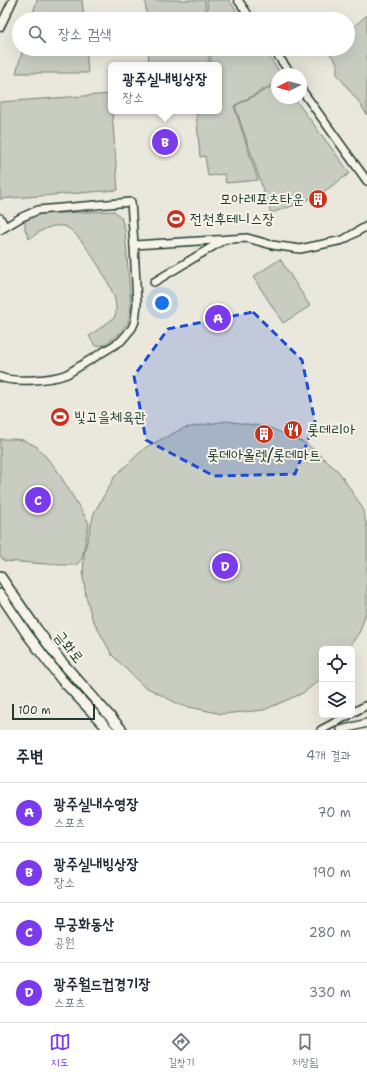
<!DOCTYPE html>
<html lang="ko">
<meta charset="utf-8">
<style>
body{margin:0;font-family:"Shantell Sans","Poor Story",sans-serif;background:#f6f6f7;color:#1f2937}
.controls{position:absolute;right:12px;bottom:12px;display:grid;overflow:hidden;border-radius:6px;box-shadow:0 4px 16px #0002}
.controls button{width:36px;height:36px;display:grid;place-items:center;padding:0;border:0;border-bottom:1px solid #e0e1e3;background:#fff;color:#1f2937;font:20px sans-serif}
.compass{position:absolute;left:271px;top:68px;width:36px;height:36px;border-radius:50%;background:#fff;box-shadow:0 4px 16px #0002;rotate:264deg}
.scale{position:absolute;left:12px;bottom:10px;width:83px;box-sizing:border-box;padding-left:4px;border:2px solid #1f3d34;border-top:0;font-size:11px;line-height:14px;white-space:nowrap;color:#1f3d34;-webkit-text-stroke:3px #f7f3e8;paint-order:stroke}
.you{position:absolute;left:162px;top:303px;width:14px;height:14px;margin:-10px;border:3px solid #fff;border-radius:50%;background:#1a73e8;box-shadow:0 0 0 6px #1a73e833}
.badge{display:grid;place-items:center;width:26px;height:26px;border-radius:50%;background:#7c3aed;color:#fff;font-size:13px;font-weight:700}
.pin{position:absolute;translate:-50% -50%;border:2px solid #fff;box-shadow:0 1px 4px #0006}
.popup{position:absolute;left:108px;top:62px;width:114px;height:52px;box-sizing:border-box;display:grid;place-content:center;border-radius:6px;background:#fff;filter:drop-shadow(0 1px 3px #0005);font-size:13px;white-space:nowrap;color:#747a83}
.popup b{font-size:15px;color:#1f2937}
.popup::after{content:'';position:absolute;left:50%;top:100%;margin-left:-8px;border:8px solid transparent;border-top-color:#fff}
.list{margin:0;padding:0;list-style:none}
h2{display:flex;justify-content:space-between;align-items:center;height:52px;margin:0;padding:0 16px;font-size:17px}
h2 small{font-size:13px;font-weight:400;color:#747a83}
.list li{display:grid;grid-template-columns:26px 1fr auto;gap:12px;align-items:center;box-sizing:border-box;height:60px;padding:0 16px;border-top:1px solid #e0e1e3}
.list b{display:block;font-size:15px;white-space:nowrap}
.list p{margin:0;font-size:13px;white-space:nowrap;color:#747a83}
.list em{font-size:13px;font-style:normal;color:#747a83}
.icon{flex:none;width:22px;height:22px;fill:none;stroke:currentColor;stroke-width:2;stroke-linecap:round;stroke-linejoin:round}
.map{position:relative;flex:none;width:367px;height:730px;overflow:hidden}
.search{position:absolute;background:#fff;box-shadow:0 4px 16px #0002;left:12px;right:12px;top:12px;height:44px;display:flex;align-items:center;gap:10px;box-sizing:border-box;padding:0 14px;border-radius:22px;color:#747a83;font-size:15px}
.sheet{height:292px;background:#fff}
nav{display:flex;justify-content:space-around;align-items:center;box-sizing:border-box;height:56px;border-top:1px solid #e0e1e3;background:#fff;font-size:11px;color:#747a83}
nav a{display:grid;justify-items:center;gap:2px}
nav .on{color:#7c3aed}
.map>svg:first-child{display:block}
</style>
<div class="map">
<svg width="367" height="730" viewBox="0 0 367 730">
<rect width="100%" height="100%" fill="#eae8dd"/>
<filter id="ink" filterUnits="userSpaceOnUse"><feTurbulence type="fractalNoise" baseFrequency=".025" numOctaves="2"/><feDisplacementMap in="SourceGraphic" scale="8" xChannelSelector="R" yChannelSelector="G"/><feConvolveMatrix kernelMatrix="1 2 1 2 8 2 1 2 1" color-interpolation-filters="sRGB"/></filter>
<g filter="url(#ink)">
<!-- green -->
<g fill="#c8ccc1" stroke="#74847a">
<path d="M37,0H82L84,19H31Z"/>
<path d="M145,0H205L206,19H147Z"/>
<path d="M207,0H229L242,19H208Z"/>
<path d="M367,15V115L361,105L337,74V63L326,49H348V32Z"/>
<path d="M23,49H86L88,73H16Z"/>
<path d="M148,49H208L209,65H149Z"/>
<path d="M210,49H264L281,74H277V82L234,106L258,180L226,183L224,174L208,176L205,156L200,157L196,111H219V65H211Z"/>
<path d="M277,84V98H294L350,173L322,193L298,204L271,213L235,106Z"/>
<path d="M111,94V111H112L118,190L0,199V102Z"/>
<path d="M114,211L121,217L125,230L131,307L128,322L119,334L104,345L95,346L89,336L114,318C117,312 116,306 115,300C112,285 78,227 63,226C50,224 39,232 29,239L25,229V221L35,214Z"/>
<path d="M280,259L310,306L283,323L253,277Z"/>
<path d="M226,421L268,427L307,444L339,472L362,507L367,527V609L360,631L348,649H322V678L303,693L264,710L222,714L180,705L142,685L112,655L92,618L86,596L83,577L84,554L94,513L115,476L146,447L184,428Z"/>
<path d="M13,439L23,440L36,446L55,467L89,523L82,559L76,565H61L4,561L0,556V439Z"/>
</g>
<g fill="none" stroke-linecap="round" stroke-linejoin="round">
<defs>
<g id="minor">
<path d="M238,0L251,19"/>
<path d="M0,27L13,0"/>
<path d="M273,49L291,74"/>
<path d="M301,89L367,181"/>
<path d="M0,218L5,227"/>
<path d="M0,230L22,217L38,210L131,202L134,245L137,304L135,321L132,328L121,341L67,374C53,380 14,383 0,377"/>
<path d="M134,245L247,238L272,245L300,249L343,240L367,226"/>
<path d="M154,282L222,241"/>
<path d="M352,713L367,705"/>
<path d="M321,730L349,715"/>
<path d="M341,730L367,723"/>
</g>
<g id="major">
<path d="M0,576L36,628L60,660L122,730"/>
<path d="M0,594L27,634L61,679L109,730"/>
</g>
</defs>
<!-- minor casing -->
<use href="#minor" stroke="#1f3d34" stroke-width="10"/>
<!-- major casing -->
<use href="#major" stroke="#1f3d34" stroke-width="12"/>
<!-- minor -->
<use href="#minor" stroke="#f7f3e8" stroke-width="7"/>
<!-- major -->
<use href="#major" stroke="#f7f3e8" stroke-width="9"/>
</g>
</g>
<!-- marked area -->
<path fill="#1d4ed8" fill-opacity="0.2" stroke="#1d4ed8" stroke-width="3" stroke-dasharray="8 5" stroke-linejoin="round" d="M253,312L302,360L315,422L295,474L214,476L146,440L134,376L168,329Z"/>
<!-- icons -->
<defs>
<symbol id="building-disc" viewBox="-11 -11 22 22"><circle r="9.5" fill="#c8321e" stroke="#f7f3e8"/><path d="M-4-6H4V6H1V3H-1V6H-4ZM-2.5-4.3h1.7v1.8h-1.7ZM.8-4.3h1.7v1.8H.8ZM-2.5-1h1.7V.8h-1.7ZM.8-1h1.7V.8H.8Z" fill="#fff"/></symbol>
<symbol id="stadium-disc" viewBox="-11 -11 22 22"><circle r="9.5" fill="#c8321e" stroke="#f7f3e8"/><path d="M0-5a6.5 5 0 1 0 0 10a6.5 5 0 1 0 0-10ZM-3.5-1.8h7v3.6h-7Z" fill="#fff"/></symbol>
<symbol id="restaurant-disc" viewBox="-11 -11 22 22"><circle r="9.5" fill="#c8321e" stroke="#f7f3e8"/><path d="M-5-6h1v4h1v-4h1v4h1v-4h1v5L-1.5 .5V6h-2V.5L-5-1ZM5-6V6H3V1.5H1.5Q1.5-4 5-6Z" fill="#fff"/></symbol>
</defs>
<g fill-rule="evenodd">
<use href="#building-disc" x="307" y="188" width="22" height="22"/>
<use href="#stadium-disc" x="165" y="208" width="22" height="22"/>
<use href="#stadium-disc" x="49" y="406" width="22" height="22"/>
<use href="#restaurant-disc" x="282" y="419" width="22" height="22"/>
<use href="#building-disc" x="253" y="423" width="22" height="22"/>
</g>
<g text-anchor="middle" stroke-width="4" stroke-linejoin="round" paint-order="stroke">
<!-- poi labels -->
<g font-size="15" fill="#1f3d34" stroke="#f7f3e8" text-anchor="start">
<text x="304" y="204" text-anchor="end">모아레포츠타운</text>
<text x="190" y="224">전천후테니스장</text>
<text x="74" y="422">빛고을체육관</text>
<text x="307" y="435">롯데리아</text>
<text x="264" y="460" text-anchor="middle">롯데아올렛/롯데마트</text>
</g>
<!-- street labels -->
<g font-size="15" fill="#1f3d34" stroke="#f7f3e8">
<text transform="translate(69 647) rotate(51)" y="5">금화로</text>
</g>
</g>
</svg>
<div class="controls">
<button><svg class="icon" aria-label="locate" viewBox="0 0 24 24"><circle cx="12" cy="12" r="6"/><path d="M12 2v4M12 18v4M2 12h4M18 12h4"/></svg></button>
<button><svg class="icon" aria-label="layers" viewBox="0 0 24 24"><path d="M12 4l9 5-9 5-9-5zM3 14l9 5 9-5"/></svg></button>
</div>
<svg class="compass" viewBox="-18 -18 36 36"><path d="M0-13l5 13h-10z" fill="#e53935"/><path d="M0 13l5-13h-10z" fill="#747a83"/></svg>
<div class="scale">100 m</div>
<div class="you"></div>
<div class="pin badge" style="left:218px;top:318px">A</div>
<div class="pin badge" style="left:165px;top:142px">B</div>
<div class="popup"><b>광주실내빙상장</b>장소</div>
<div class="pin badge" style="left:38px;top:500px">C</div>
<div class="pin badge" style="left:225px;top:566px">D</div>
<div class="search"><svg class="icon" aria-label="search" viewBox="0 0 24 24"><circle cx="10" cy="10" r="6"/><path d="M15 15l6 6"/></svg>장소 검색</div>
</div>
<section class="sheet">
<h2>주변<small>4개 결과</small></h2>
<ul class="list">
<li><span class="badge">A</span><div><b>광주실내수영장</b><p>스포츠</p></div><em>70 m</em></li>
<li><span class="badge">B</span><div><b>광주실내빙상장</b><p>장소</p></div><em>190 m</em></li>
<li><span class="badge">C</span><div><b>무궁화동산</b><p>공원</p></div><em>280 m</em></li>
<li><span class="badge">D</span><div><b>광주월드컵경기장</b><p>스포츠</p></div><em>330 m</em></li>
</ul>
</section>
<nav>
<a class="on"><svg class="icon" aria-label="map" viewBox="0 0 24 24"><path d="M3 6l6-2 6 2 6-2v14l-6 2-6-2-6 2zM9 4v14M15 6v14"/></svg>지도</a>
<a><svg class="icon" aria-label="directions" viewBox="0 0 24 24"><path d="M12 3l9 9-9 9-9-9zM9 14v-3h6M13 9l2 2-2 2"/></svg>길찾기</a>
<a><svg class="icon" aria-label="saved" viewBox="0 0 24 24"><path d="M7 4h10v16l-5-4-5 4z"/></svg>저장됨</a>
</nav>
